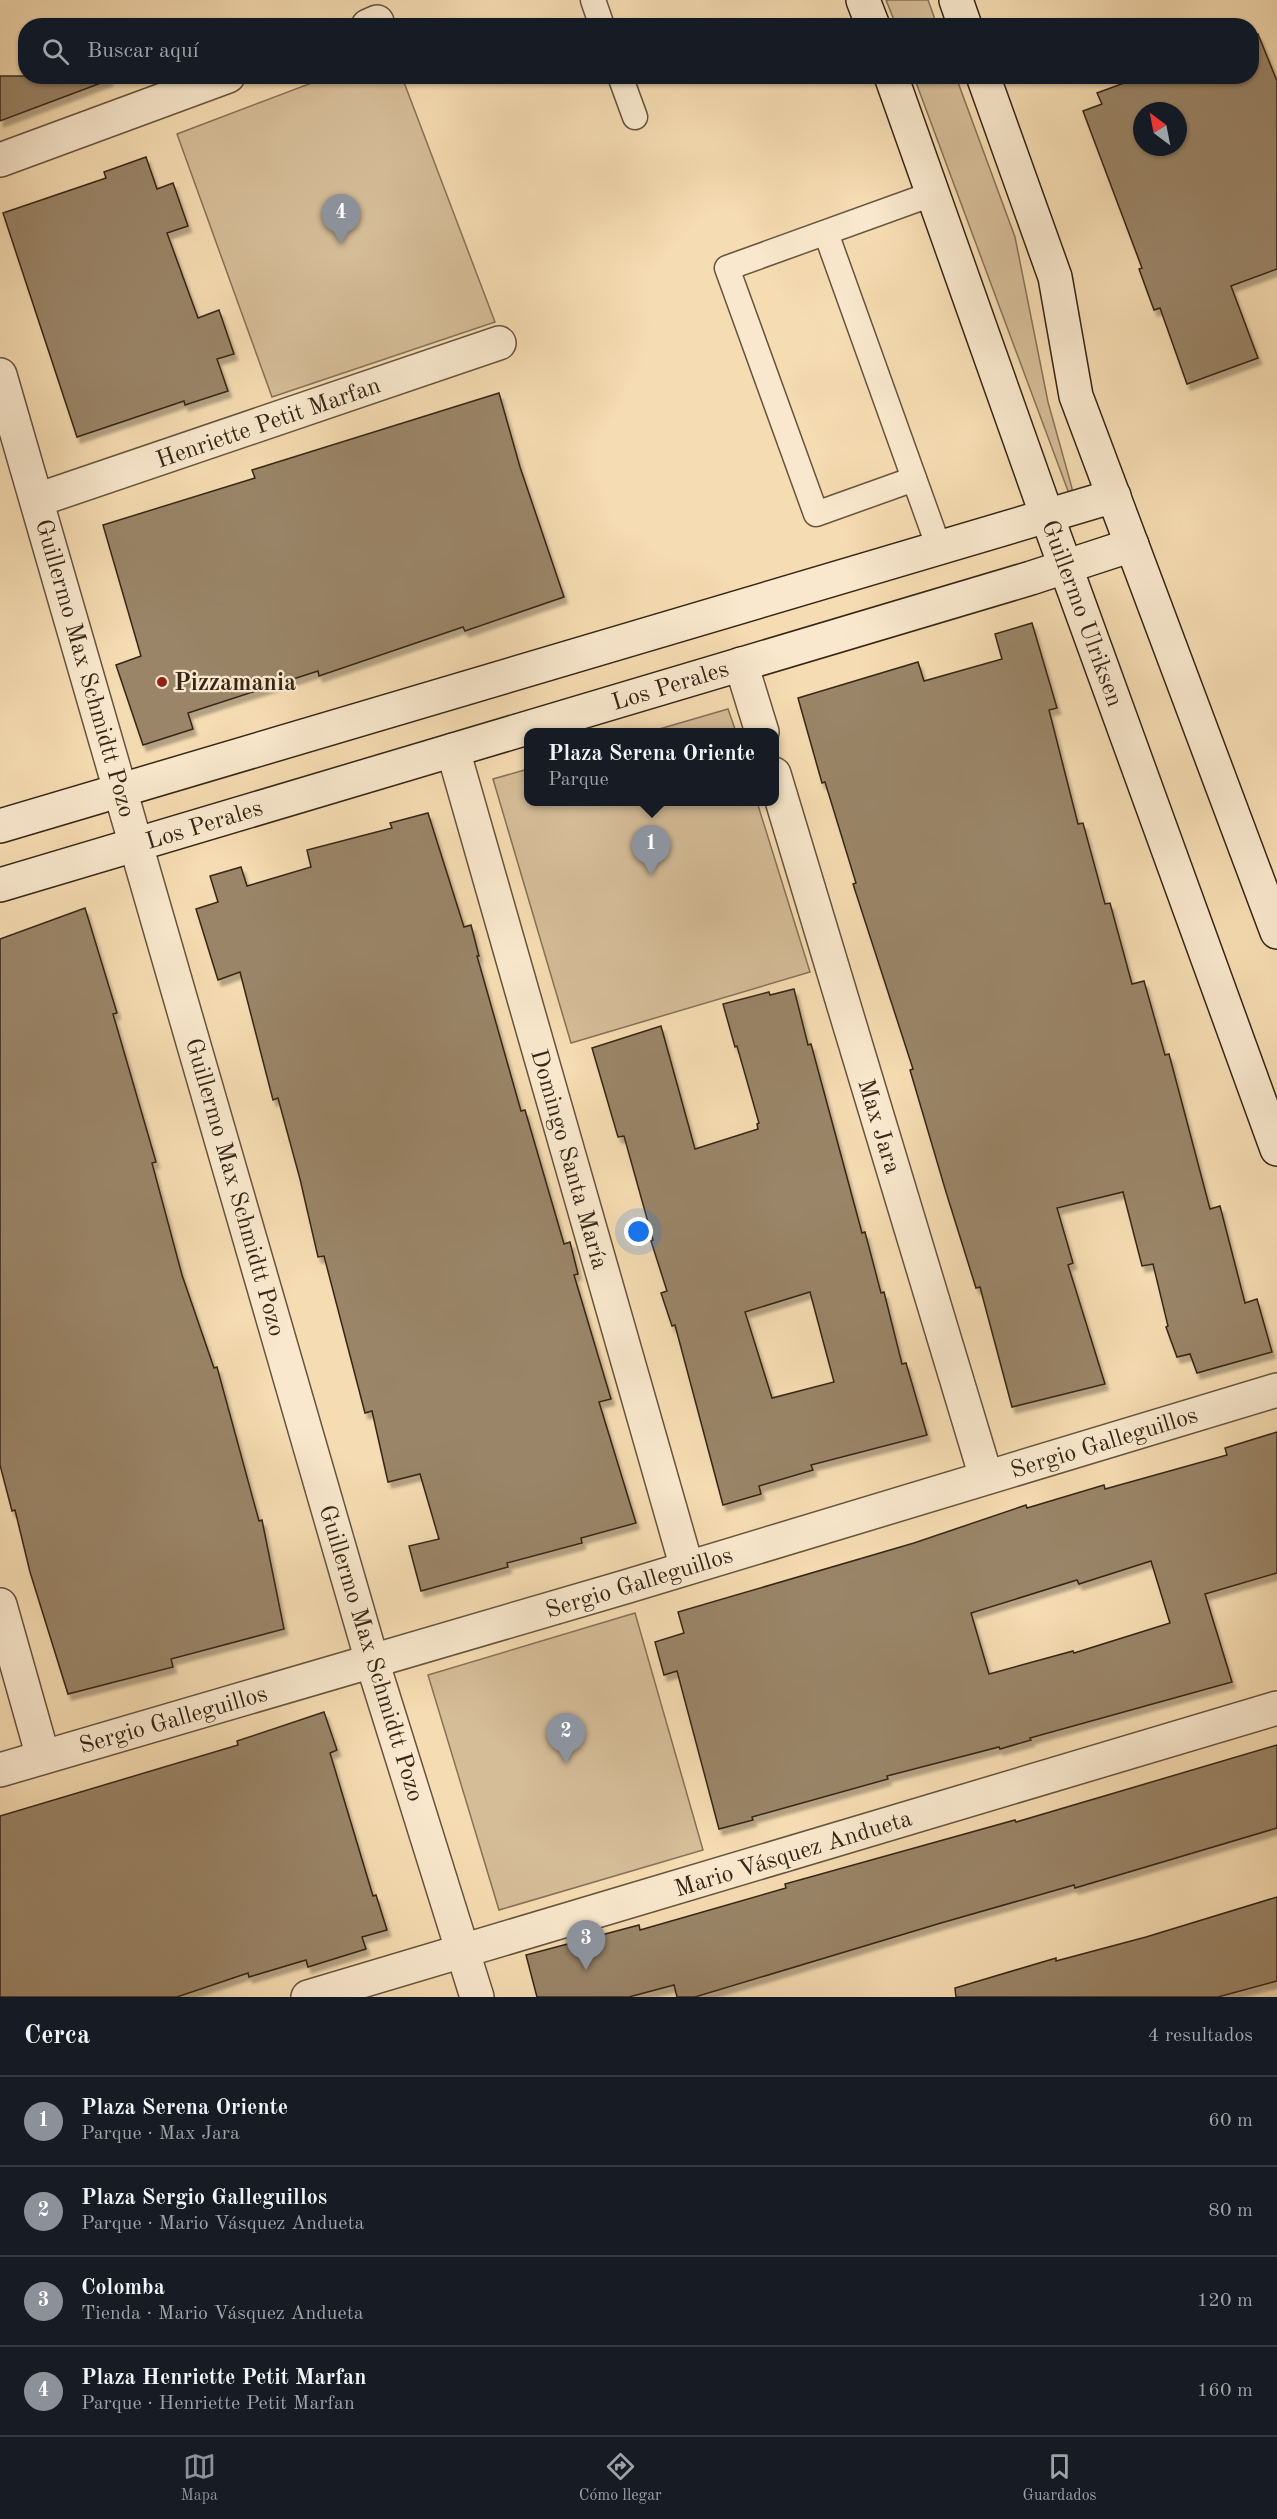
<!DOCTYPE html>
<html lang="es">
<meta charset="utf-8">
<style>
body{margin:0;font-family:"Old Standard TT",serif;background:#242831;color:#f1f3f6}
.compass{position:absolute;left:1133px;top:102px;width:54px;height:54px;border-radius:50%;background:#171b24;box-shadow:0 2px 4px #0004;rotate:328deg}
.you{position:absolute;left:639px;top:1232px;width:21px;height:21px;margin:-15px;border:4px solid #fff;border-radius:50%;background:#1a73e8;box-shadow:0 0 0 9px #1a73e833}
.badge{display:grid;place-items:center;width:39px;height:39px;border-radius:50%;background:#8c9099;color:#fff;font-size:20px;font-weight:700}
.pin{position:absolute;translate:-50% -50px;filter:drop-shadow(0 2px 3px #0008)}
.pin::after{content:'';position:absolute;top:32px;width:21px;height:18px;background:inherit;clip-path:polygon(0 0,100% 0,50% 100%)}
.popup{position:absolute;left:524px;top:728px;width:255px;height:78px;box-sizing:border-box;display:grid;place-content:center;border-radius:12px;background:#171b24;filter:drop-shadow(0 2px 4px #0005);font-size:20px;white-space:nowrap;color:#9ea1a6}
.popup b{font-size:22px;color:#f1f3f6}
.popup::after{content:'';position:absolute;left:50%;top:100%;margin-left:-12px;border:12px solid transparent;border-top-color:#171b24}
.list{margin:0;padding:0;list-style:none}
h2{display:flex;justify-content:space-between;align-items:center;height:78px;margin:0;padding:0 24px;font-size:26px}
h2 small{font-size:20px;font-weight:400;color:#9ea1a6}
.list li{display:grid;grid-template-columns:39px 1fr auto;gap:18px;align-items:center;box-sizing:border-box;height:90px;padding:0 24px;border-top:2px solid #363941}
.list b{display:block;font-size:22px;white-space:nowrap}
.list p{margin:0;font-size:20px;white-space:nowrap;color:#9ea1a6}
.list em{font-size:20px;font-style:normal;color:#9ea1a6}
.icon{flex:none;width:33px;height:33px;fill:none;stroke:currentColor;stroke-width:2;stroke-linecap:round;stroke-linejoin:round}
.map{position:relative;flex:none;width:1277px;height:1997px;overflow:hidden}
.search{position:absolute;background:#171b24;box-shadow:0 2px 4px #0004;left:18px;right:18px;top:18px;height:66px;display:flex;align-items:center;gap:15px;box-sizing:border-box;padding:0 21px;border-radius:24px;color:#9ea1a6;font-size:22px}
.sheet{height:438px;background:#171b24}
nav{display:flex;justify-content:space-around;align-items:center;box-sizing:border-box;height:84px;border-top:2px solid #363941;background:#171b24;font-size:16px;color:#9ea1a6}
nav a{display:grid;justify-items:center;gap:3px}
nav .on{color:#8c9099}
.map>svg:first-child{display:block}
</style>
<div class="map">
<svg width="1277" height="1997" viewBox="0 0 1277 1997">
<defs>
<filter id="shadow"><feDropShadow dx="3.5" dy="6" stdDeviation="1.5" flood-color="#0004"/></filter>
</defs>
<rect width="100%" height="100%" fill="#f6dcb2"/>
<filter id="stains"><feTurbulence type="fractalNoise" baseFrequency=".00333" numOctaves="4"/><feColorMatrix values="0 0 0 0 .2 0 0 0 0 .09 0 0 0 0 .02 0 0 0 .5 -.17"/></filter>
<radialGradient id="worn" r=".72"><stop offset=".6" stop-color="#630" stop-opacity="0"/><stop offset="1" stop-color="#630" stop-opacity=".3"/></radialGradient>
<!-- green -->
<g fill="#d5bd98" stroke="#867258" stroke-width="1.5">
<path d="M886,0H928L937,25H896Z"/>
<path d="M330,76L402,77L495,322L272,397L177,134Z"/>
<path d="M914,77H956L1015,237L1048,402L1072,488L1071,499Z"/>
<path d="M728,709L736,732H649Z"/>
<path d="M528,769V802H757L810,972L571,1043L493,779Z"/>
<path d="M635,1613L703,1850L499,1910L428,1675Z"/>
</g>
<!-- building -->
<g fill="#9a8568" stroke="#362617" stroke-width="1.5" fill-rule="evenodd" filter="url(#shadow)">
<path d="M1258,34L1277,81V269L1231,286L1258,358L1187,384L1160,308L1154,310L1139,269L1142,268L1083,111L1102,104L1097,93L1143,76H1251V37ZM1142,111H1178V147H1142Z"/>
<path d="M0,76H108L109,80L0,121Z"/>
<path d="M146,157L157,189L173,183L188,226L167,233L198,318L219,310L234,354L217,359L228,391L185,405L184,401L77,437L3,213L106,178L104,172Z"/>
<path d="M499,393L520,467L564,597L465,631L463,627L319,676L318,671L188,713L193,729L143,745L116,665L141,656L103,525L255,478L252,470Z"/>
<path d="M1032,623L1057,708L1049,710L1078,824L1083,823L1105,904L1110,903L1132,984L1144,981L1165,1055L1169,1054L1210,1209L1220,1206L1245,1303L1257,1299L1272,1352L1197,1373L1190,1354L1177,1357L1166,1327L1168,1326L1153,1264L1142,1266L1123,1192L1057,1208L1073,1263L1068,1265L1105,1384L1012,1407L980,1287L976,1288L946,1192L910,1070L913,1069L853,884L856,883L825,782L822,783L798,698L918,662L924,681L1002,659L995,634Z"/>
<path d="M428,813L464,927L471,925L479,956H477L521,1111L525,1110L564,1244L570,1242L578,1274L574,1275L611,1399L599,1402L636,1523L581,1538L582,1543L507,1563L508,1567L421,1591L409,1546L439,1539L420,1474L388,1482L372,1411L365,1413L324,1256L318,1257L300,1179L278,1098L273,1100L240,972L218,980L196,909L218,902L210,876L241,867L247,886L311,867L307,850L392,828L390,823Z"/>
<path d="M85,908L117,1013L113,1014L156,1162L152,1163L182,1275L214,1368L217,1367L259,1521L262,1520L284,1629L171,1659L173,1667L68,1694L30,1572L15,1510L12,1511L0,1465V939Z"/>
<path d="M794,989L808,1045L811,1044L862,1233L865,1232L881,1293L884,1292L902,1364L906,1363L927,1435L811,1465L813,1470L759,1486L761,1494L723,1505L675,1325L672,1326L661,1293L667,1291L651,1241L653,1240L624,1136L618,1137L592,1048L661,1026L695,1149L758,1129L757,1124L759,1123L737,1046L735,1047L723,1004L769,992L770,995ZM810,1292L834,1382L772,1398L745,1312Z"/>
<path d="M1277,1432V1573L1205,1594L1232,1682L1030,1738L1031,1740L1000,1749L999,1747L887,1776L888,1779L752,1817L753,1820L719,1829L677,1671L664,1675L655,1642L684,1633L678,1612L914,1543L1026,1505L1027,1508L1104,1485L1105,1489L1227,1455L1225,1448ZM1151,1561L1170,1623L1074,1653L1073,1651L989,1674L971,1613L1077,1580L1079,1584Z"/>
<path d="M324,1712L337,1750L330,1753L373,1896L376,1895L387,1930L362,1937L366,1949L308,1967L306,1960L249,1977L248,1973L177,1997H0V1816L238,1745L237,1741Z"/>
<path d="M1277,1745V1828L1075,1888L1074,1885L941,1923L695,1997H677L674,1985L629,1997H537L526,1955L639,1925L640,1930L786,1888L785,1884L1015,1820L1016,1822Z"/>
<path d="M1277,1897V1981L1218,1997H956L955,1988L1056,1958V1961L1146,1937Z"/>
</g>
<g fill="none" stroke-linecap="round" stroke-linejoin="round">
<defs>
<g id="service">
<path d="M593,0L602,26"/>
<path d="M620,76L635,117"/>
<path d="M826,233L939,548"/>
<path d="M914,479L816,514L727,268L932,194"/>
</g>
<g id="minor">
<path d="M368,26L377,22"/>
<path d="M0,160L228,76"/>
<path d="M0,375L372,1661L477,1997"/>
<path d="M37,500L499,343"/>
<path d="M741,664L762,732"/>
<path d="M453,750L687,1568"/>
<path d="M774,774L986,1477"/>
<path d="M0,1605L43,1757"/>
<path d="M0,1770L625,1587L1277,1390"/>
<path d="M308,1997L1277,1708"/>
</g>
<g id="secondary">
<path d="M863,0L873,26"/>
<path d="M956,0L965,26"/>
<path d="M891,76L1047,516L1277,1149"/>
<path d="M983,76L1055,277L1076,396L1277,932"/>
<path d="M0,826L1114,496"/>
<path d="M0,885L1031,578L1132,545"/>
</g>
</defs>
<!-- service casing -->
<use href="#service" stroke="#66543e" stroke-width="27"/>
<!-- minor casing -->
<use href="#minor" stroke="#66543e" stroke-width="36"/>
<!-- secondary casing -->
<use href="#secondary" stroke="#362617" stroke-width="36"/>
<!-- service -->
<use href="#service" stroke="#f9e8cd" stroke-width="24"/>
<!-- minor -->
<use href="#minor" stroke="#f9e8cd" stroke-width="33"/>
<!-- secondary -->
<use href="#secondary" stroke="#f9e8cd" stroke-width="33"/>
</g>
<!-- markers -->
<circle fill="#8f2418" stroke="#f9e8cd" stroke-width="2" cx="162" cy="682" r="6"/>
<g text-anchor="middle" stroke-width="4.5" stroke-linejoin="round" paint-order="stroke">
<!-- street labels -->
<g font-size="24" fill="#362617" stroke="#f9e8cd">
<text transform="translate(268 422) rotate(-19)" y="8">Henriette Petit Marfan</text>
<text transform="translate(1083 613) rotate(70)" y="8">Guillermo Ulriksen</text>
<text transform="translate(86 668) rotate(74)" y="8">Guillermo Max Schmidtt Pozo</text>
<text transform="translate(670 685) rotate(-17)" y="8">Los Perales</text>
<text transform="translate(204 824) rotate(-17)" y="8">Los Perales</text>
<text transform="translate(880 1126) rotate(73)" y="8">Max Jara</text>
<text transform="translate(570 1159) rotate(74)" y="8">Domingo Santa María</text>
<text transform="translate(236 1187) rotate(74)" y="8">Guillermo Max Schmidtt Pozo</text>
<text transform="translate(1104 1442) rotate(-17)" y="8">Sergio Galleguillos</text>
<text transform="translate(639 1582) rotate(-17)" y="8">Sergio Galleguillos</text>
<text transform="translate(372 1653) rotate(73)" y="8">Guillermo Max Schmidtt Pozo</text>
<text transform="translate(173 1719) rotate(-16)" y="8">Sergio Galleguillos</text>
<text transform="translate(793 1853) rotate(-17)" y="8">Mario Vásquez Andueta</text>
</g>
<!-- poi labels -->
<g font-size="24" font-weight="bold" fill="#362617" stroke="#f9e8cd" text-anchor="start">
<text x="174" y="690">Pizzamania</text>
</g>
</g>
<rect width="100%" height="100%" filter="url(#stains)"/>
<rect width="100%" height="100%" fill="url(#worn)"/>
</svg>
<svg class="compass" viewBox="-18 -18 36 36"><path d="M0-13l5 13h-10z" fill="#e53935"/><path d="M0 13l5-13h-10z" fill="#9ea1a6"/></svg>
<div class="you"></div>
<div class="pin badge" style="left:651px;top:875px">1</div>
<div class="popup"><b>Plaza Serena Oriente</b>Parque</div>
<div class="pin badge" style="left:566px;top:1763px">2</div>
<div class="pin badge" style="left:586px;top:1970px">3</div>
<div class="pin badge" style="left:341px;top:244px">4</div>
<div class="search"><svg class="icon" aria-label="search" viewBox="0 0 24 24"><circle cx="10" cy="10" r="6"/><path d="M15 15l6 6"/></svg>Buscar aquí</div>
</div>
<section class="sheet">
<h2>Cerca<small>4 resultados</small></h2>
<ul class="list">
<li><span class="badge">1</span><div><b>Plaza Serena Oriente</b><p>Parque · Max Jara</p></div><em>60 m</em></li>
<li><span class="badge">2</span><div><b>Plaza Sergio Galleguillos</b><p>Parque · Mario Vásquez Andueta</p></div><em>80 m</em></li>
<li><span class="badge">3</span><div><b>Colomba</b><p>Tienda · Mario Vásquez Andueta</p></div><em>120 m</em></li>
<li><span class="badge">4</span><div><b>Plaza Henriette Petit Marfan</b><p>Parque · Henriette Petit Marfan</p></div><em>160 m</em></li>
</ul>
</section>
<nav>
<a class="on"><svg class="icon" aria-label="map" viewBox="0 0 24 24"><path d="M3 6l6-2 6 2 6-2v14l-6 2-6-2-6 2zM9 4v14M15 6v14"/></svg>Mapa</a>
<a><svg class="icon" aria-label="directions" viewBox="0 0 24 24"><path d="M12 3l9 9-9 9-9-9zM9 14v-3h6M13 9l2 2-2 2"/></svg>Cómo llegar</a>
<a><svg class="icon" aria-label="saved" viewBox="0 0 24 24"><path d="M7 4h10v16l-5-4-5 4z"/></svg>Guardados</a>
</nav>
